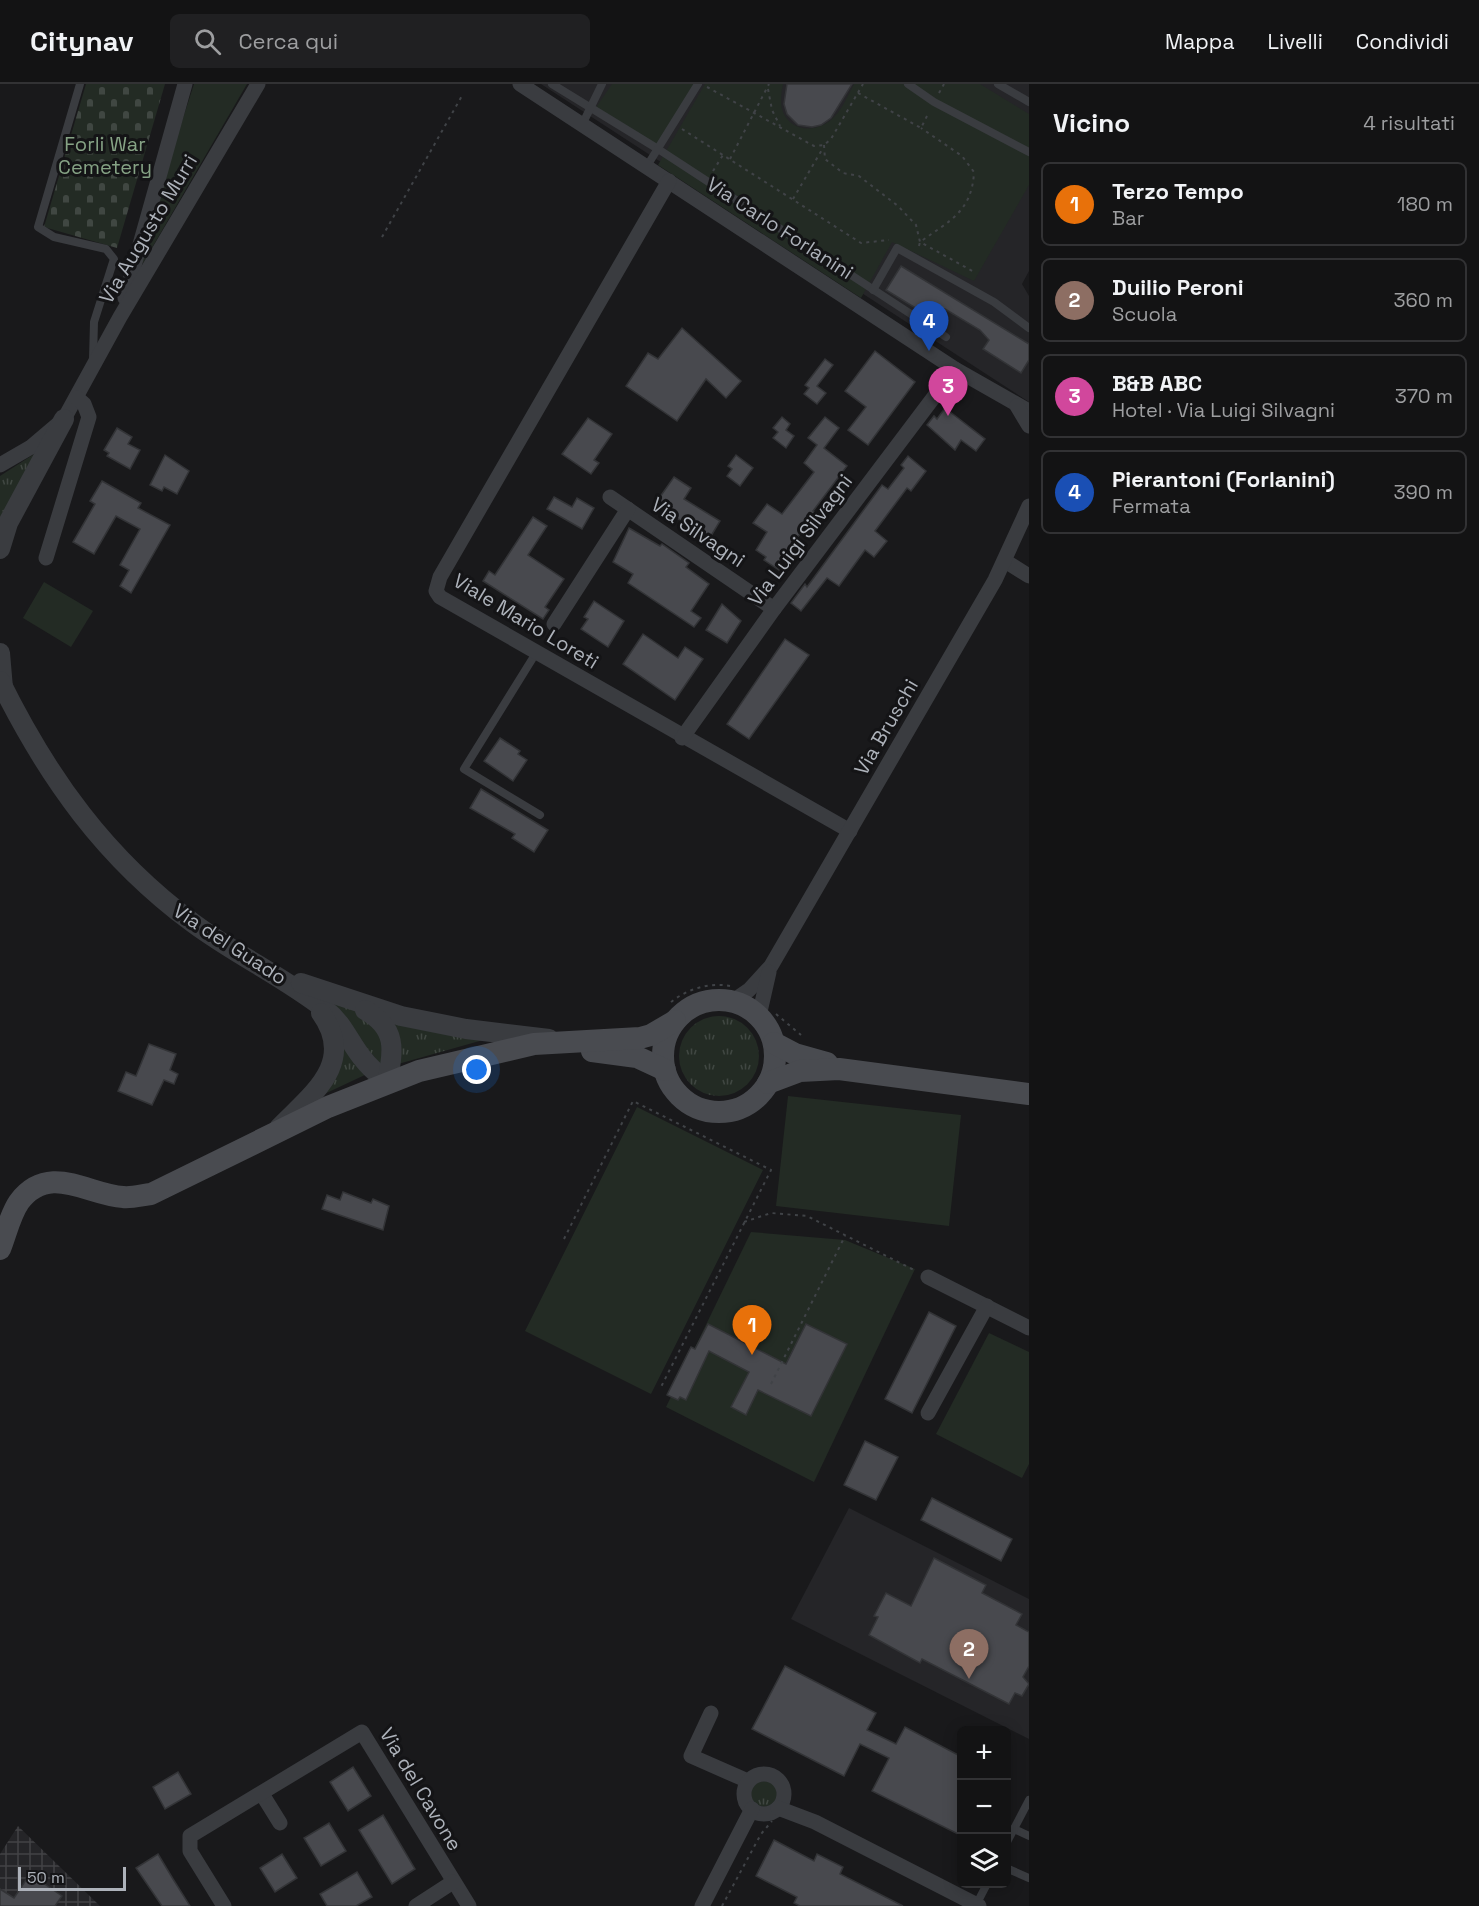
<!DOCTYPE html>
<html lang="it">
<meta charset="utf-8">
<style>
body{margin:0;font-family:"Space Grotesk",sans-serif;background:#202022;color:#f1f3f6}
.controls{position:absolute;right:18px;bottom:18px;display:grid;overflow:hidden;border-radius:9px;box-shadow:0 3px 15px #0003}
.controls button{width:54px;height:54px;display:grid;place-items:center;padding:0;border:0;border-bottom:2px solid #323234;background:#131314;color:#f1f3f6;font:30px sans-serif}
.scale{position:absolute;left:18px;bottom:15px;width:108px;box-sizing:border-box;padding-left:6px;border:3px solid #adb2ba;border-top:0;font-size:16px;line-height:21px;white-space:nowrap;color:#adb2ba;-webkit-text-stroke:4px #141416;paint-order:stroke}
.you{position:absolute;left:477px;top:986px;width:21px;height:21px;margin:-15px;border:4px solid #fff;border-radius:50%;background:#1a73e8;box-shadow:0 0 0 9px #1a73e833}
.badge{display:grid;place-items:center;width:39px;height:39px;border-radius:50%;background:#8c9099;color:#fff;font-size:20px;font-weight:700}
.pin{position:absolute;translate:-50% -50px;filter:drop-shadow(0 2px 3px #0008)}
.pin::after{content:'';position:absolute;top:32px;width:21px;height:18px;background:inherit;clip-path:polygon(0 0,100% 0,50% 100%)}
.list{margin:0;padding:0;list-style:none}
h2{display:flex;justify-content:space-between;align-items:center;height:78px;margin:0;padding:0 24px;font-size:26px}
h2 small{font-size:20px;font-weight:400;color:#9d9ea0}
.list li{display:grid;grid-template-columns:39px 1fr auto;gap:18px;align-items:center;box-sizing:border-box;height:84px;margin:0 12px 12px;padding:0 12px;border:2px solid #323234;border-radius:9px}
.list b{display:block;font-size:22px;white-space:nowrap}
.list p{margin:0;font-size:20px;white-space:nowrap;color:#9d9ea0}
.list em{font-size:20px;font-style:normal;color:#9d9ea0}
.icon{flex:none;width:33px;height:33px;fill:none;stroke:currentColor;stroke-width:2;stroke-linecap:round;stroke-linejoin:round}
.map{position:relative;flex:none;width:1029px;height:1822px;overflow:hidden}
header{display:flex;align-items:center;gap:36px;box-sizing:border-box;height:84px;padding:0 30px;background:#131314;border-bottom:2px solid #323234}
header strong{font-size:28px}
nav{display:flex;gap:33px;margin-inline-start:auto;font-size:21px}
.search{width:420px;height:54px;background:#202022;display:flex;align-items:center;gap:15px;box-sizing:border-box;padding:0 21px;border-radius:9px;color:#9d9ea0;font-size:22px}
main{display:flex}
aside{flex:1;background:#131314}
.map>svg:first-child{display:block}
</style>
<header>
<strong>Citynav</strong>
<div class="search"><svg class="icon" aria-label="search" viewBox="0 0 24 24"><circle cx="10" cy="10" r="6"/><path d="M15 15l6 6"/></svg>Cerca qui</div>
<nav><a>Mappa</a><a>Livelli</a><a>Condividi</a></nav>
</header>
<main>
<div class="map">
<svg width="1029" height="1822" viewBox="0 0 1029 1822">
<defs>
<pattern id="industrial-grid" width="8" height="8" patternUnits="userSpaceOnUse" patternTransform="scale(1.5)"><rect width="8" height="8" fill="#252528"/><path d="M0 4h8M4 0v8" fill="none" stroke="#424245"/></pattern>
<pattern id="grass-tufts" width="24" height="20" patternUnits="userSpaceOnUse" patternTransform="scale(1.5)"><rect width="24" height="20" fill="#232b24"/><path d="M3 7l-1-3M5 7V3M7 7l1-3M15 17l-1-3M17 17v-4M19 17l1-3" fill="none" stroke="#404742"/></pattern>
<pattern id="cemetery-stones" width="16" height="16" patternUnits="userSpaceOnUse" patternTransform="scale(1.5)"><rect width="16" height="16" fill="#232b24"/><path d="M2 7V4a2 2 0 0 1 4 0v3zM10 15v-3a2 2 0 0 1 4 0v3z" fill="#404742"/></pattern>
</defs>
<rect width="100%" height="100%" fill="#19191b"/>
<!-- built -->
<g fill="#252528">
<path d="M541,0H1029V187L1022,200L1029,212V318Z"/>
<path d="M849,1424L1029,1515V1655L791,1535Z"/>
</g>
<!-- industrial -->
<path fill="url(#industrial-grid)" d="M18,1742L100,1822H0V1770Z"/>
<!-- grass -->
<g fill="url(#grass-tufts)">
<path d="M39,367L0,438V392Z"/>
<path d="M321,912L369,931L387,959L384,984Z"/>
<circle cx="719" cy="972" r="40"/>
<path d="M385,932L490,954L398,980Z"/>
<path d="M339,946L369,989L320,1012Z"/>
<circle cx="764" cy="1710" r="13"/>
</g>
<!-- cemetery -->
<path fill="url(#cemetery-stones)" d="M86,0H165L117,164L44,143Z"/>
<!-- park -->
<g fill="#232b24">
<path d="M194,0H247L142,181L159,109Z"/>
<path d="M612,0H696L655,67L593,28Z"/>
<path d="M705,0H783C781,8 780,21 783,28C792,49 816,48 831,36C841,28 848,11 854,0H980L1029,30V101L974,197L892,158L861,214L658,81Z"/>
<path d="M44,498L93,527L71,563L23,534Z"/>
<path d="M788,1012L961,1031L949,1142L776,1122Z"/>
<path d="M637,1023L763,1086L651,1310L525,1247Z"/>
<path d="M751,1148L845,1156L915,1185L814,1398L666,1323Z"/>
<path d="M989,1249L1029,1268V1380L1022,1394L936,1350Z"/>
</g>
<!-- building -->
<g fill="#48494e" stroke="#333437" stroke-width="1.5">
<path d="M787,0H852L831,34L821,41L812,43L798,41L787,30L784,20Z"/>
<path d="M901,182L1029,260V276L1021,289L983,265L989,256L980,246L945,225L932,223L927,231L886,206Z"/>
<path d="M682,244L741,297L726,314L706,295L677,337L626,302L648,269L658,275Z"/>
<path d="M875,267L915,298L868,361L848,346L866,323L845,307Z"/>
<path d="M825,275L833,281L817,302L826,309L817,320L804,310L809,304L805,301Z"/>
<path d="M945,324L985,355L976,367L961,356L955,366L927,341L934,332L937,335Z"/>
<path d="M782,333L790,340L786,346L794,352L786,364L773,354L778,348L773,344Z"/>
<path d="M825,333L839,344L824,364L847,382L813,427L816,430L796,455L799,457L779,486L764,476L766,473L756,466L767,448L753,439L767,420L782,430L814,388L804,379L817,361L808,354Z"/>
<path d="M588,334L612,350L594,376L599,379L591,390L562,370Z"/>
<path d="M117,344L132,353L128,360L140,366L130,385L107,372L109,369L104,366Z"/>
<path d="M165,371L189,387L177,410L164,403L162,407L150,401Z"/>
<path d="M736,371L753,384L740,402L727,392L732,385L728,382Z"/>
<path d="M908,372L926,387L911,407L907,404L875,447L887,457L874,473L865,466L839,502L827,494L801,527L791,519L805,500L807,503L882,401L888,405L904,384L901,381Z"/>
<path d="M674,393L691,404L684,415L720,437L708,457L693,448L694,445L655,420Z"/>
<path d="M102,397L141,419L138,424L170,441L131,509L120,502L129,486L120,481L140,445L116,432L94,470L73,458L95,420L90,417Z"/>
<path d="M554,413L572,423L577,414L594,424L582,445L547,425Z"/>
<path d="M533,433L547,442L528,471L564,495L545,523L549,526L543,535L483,497L489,487L495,491Z"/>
<path d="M629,444L660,462L662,460L689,479L686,483L709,500L691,527L701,534L694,543L628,499L633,490L613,478Z"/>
<path d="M594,517L624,537L608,563L581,545L588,535L584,533Z"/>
<path d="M722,520L741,537L727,559L706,546Z"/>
<path d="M643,550L678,574L685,563L703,575L675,616L623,580Z"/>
<path d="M785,555L809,571L749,655L727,640Z"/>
<path d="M500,654L520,667L518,670L527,676L513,697L484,677Z"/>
<path d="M481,705L548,746L534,768L512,754L515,750L470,724Z"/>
<path d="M149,960L176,970L170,986L178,990L174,1000L164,996L152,1021L118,1007L126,988L136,992Z"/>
<path d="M343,1108L371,1119L373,1115L389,1122L383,1146L322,1125L327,1111L340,1116Z"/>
<path d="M929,1228L956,1242L912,1329L885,1315Z"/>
<path d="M708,1240L786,1280L806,1240L847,1260L811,1332L758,1306L746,1331L731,1323L749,1288L709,1267L686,1316L680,1313L678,1316L667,1311L691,1263L695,1265Z"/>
<path d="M865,1357L898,1373L876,1416L844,1401Z"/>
<path d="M932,1414L1012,1455L1001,1477L921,1436Z"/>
<path d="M934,1474L986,1501L982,1509L1022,1530L1016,1541L1029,1548V1582L1023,1593L1029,1600L1022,1612L1015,1609L1009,1620L922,1575L920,1579L869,1551L878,1533L874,1532L886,1509L911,1522Z"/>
<path d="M785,1582L876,1629L867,1646L896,1660L905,1643L962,1673V1752L872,1707L889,1674L860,1660L844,1692L752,1645Z"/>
<path d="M353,1683L371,1712L348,1727L330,1698Z"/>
<path d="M178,1688L191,1710L165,1725L153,1703Z"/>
<path d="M383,1731L415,1785L392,1800L359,1746Z"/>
<path d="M329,1739L346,1767L321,1782L304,1754Z"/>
<path d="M774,1756L814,1777L817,1770L843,1783L840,1790L903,1822H800L794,1819L797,1813L756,1792Z"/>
<path d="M158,1770L173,1795L190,1822H162L136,1784Z"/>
<path d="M282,1770L297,1794L275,1808L260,1784Z"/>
<path d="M357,1788L372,1813L356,1822H327L320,1810Z"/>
<path d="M30,1790L62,1812L55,1822H0V1805L14,1814Z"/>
</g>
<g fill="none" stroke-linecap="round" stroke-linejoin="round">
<!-- path -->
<g stroke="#404347" stroke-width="2" stroke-dasharray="3 4.5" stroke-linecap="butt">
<path d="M707,3L814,62L824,61L831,55L863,0"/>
<path d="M768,5L772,26L780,42"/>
<path d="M858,9L921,44L929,28"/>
<path d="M939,9L944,0"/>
<path d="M682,45L861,159L889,156"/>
<path d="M824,61L825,75L843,89L859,92L898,122L916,141L920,158L976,189"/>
<path d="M730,75L769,0"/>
<path d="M713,87L723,71"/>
<path d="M793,115L823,64"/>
<path d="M382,153L463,10"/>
<path d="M919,162L920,158C949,137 972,128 974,88L962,72L921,44"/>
<path d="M671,918C687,905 710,898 730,902"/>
<path d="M776,930L801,951"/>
<path d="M744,1138L771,1129L807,1132L916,1187"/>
<path d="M564,1155L633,1017L771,1086L661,1303"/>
<path d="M771,1300L845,1152"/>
<path d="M722,1822L761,1750L772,1737"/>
</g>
<!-- service -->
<g stroke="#3a3c40" stroke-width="8">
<path d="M80,0L38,143L54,153L106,165L114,175L94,238L93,275"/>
<path d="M552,0L658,65L946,253"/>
<path d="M908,0L934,18L1029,68"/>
<path d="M998,0L1029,18"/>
<path d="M582,41L602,0"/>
<path d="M647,82L698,0"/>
<path d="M873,206L897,164L994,218L1029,244"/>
<path d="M536,569L464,685L540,731"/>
<path d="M1014,1745L1029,1752"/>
<path d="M1006,1760L1029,1716"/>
<path d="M1006,1784L1029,1794"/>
<path d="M976,1821L987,1800"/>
</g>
<!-- minor -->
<g stroke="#3a3c40" stroke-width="15">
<path d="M520,0L955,285L1029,327"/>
<path d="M669,97L440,493L436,507L440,513L850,747"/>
<path d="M125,214L185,0"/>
<path d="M1017,322L1029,342"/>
<path d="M0,381L31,363L64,335L120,233L258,0"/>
<path d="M610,413L774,525"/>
<path d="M46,474L89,333L84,320L77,314"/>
<path d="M1005,477L1029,492"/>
<path d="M554,540L628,425"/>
<path d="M682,654L774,525L955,285"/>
<path d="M733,917L749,906L771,882L995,496L1029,422"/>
<path d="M759,932L769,888"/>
<path d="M928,1193L1029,1244"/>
<path d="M928,1329L987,1222"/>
<path d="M711,1629L691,1672L748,1697"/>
<circle cx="764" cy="1710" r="20"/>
<path d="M262,1710L280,1739"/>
<path d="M778,1724L815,1738L979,1822"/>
<path d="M224,1822L190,1767V1752L362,1648L469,1822"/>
<path d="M416,1822L453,1798"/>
<path d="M702,1822L752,1725"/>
</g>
<!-- tertiary -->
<g stroke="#3a3c40" stroke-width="20">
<path d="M0,465L8,439L64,335"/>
<path d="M0,569L3,604"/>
<path d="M0,597C48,694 105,774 193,839C236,871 284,893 326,926C344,940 350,960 364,976C370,984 379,991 387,998"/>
<path d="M301,899L401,932L466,945L549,955"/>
<path d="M365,926C397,944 394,966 387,998"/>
<path d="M279,1044C311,1011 357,979 321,929"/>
</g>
<!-- secondary -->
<g stroke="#494b50" stroke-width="22">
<circle cx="719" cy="972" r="56"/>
<path d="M774,959L795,970L827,979"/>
<path d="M592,967L637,973L665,986"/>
<path d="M768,999L800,987L839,985L1029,1010"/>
<path d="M0,1165C6,1150 10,1131 19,1118C49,1078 88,1111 123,1113C132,1114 142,1111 151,1110L328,1023L419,987L534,960L640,954L651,951L675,937"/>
</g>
</g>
<g text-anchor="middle" stroke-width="6" stroke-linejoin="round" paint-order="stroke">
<!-- park labels -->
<g font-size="20" fill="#86a385" stroke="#141416">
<text x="105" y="67">Forli War<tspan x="105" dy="23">Cemetery</tspan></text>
</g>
<!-- street labels -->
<g font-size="20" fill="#adb2ba" stroke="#141416">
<text transform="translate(780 144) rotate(33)" y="7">Via Carlo Forlanini</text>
<text transform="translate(148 145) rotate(-59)" y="7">Via Augusto Murri</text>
<text transform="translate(698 448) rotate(34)" y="7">Via Silvagni</text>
<text transform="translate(800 456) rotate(-53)" y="7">Via Luigi Silvagni</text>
<text transform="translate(526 537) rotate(31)" y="7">Viale Mario Loreti</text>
<text transform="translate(886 643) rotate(-60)" y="7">Via Bruschi</text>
<text transform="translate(230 860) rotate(33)" y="7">Via del Guado</text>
<text transform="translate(421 1705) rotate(59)" y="7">Via del Cavone</text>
</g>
</g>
</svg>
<div class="controls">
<button>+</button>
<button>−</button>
<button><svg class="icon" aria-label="layers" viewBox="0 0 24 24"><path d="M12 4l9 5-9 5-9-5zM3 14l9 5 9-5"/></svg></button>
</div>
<div class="scale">50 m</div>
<div class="you"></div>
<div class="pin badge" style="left:752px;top:1271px;background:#e8710a">1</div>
<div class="pin badge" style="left:969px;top:1595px;background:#8d6e63">2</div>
<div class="pin badge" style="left:948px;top:332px;background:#d1479c">3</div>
<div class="pin badge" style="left:929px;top:267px;background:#1a4fb4">4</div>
</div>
<aside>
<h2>Vicino<small>4 risultati</small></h2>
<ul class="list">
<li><span class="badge" style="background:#e8710a">1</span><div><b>Terzo Tempo</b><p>Bar</p></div><em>180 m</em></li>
<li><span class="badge" style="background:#8d6e63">2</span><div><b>Duilio Peroni</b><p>Scuola</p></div><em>360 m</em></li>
<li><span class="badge" style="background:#d1479c">3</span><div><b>B&amp;B ABC</b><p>Hotel · Via Luigi Silvagni</p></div><em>370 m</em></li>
<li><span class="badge" style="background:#1a4fb4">4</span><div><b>Pierantoni (Forlanini)</b><p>Fermata</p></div><em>390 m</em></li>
</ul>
</aside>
</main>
